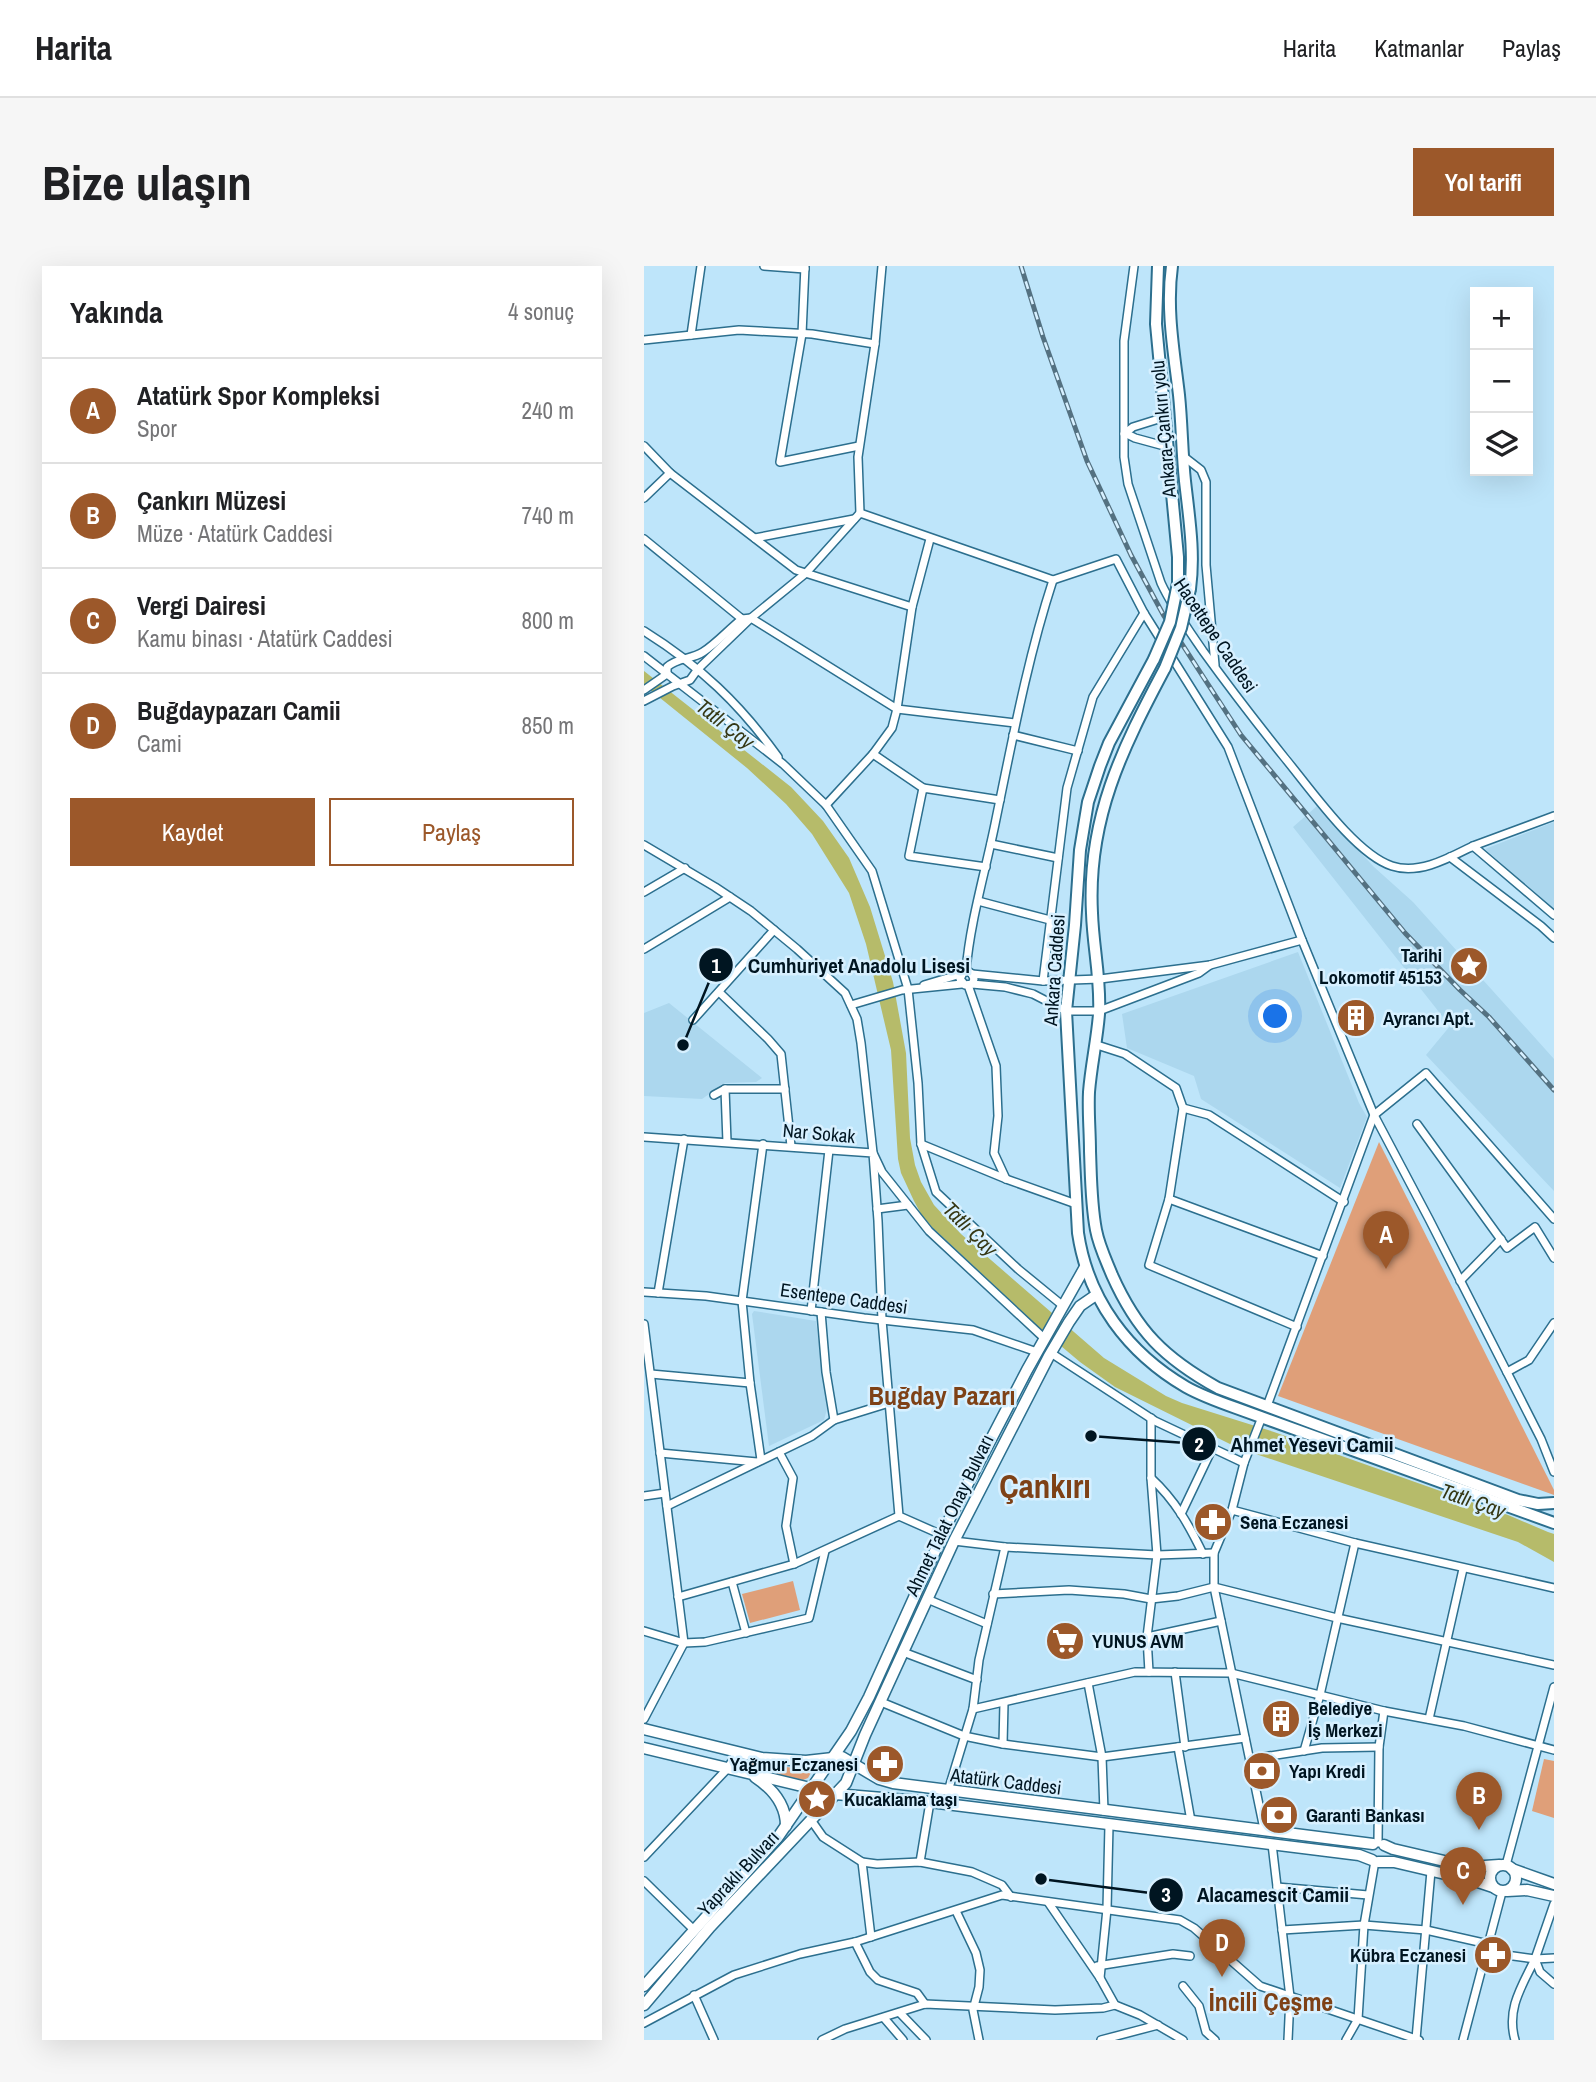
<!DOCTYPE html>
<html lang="tr">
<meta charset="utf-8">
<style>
body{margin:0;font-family:"Archivo Narrow",sans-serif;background:#f6f6f6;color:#202124}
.controls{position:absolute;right:21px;top:21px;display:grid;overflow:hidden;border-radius:0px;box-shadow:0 7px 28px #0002}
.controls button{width:63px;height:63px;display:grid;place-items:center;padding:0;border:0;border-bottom:2px solid #e0e0e0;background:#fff;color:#202124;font:35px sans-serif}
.you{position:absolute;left:632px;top:751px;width:24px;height:24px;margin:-18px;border:5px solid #fff;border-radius:50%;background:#1a73e8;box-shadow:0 0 0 10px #1a73e833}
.badge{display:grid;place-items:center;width:46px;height:46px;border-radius:50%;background:#9c582a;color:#fff;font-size:23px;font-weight:700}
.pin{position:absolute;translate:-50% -58px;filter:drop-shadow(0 2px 4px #0008)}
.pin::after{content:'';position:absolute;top:37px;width:24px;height:21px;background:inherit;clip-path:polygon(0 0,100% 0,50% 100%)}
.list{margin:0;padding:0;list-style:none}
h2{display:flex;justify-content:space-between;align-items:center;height:91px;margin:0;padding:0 28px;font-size:30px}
h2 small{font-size:23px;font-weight:400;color:#757577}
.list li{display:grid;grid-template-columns:46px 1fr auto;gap:21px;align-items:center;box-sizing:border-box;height:105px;padding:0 28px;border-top:2px solid #e0e0e0}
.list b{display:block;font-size:26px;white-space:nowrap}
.list p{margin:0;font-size:23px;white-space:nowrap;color:#757577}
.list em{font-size:23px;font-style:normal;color:#757577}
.actions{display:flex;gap:14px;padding:21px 28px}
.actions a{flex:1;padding:16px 0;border:2px solid #9c582a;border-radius:0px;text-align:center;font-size:24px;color:#9c582a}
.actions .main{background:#9c582a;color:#fff}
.icon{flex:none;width:38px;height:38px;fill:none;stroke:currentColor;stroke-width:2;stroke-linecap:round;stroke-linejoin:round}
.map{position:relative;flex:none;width:910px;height:1774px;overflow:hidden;border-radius:0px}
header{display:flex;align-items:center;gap:42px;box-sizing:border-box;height:98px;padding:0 35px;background:#fff;border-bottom:2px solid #e0e0e0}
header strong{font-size:33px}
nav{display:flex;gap:38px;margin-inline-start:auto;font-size:24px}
.intro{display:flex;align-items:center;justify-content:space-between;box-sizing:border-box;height:168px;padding:0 42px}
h1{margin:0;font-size:49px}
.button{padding:18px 32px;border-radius:0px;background:#9c582a;color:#fff;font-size:24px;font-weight:700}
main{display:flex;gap:42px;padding:0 42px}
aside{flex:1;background:#fff;border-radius:0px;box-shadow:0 7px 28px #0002}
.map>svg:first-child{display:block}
</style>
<header>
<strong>Harita</strong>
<nav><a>Harita</a><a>Katmanlar</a><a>Paylaş</a></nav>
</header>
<div class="intro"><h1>Bize ulaşın</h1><a class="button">Yol tarifi</a></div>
<main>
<aside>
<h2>Yakında<small>4 sonuç</small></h2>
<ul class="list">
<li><span class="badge">A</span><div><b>Atatürk Spor Kompleksi</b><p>Spor</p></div><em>240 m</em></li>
<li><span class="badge">B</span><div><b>Çankırı Müzesi</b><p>Müze · Atatürk Caddesi</p></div><em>740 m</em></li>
<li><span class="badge">C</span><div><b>Vergi Dairesi</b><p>Kamu binası · Atatürk Caddesi</p></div><em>800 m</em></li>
<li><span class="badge">D</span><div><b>Buğdaypazarı Camii</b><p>Cami</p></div><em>850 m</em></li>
</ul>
<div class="actions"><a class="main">Kaydet</a><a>Paylaş</a></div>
</aside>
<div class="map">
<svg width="910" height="1774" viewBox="0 0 910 1774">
<rect width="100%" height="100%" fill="#bee5fa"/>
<!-- built -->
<g fill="#acd7ee">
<path d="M673,540L730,601L769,636L910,793V925L782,789L806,760L649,561Z"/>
<path d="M910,556V643L841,583Z"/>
<path d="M654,686L715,837L723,851L696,922L557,833L550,810L483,782L478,748Z"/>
<path d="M25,737L118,812L112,816L81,817L58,833L0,830V747Z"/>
<path d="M110,1045L172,1055L183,1143L180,1154L125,1180L108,1048Z"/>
</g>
<!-- green -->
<g fill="#df9f79">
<path d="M735,876L910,1224V1229L634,1130Z"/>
<path d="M149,1315L156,1344L106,1357L98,1328Z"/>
<path d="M900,1493L910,1495V1552L888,1545Z"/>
<path d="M97,1494L126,1500L169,1503L164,1512L159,1514L95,1499Z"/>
</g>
<!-- water -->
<path fill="#b6bb6a" d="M0,405L147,521L179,555L205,592L226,641L249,716L262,787L266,872L271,899L277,916L290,939L317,968L460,1092L522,1130L538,1137L630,1166L864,1249L904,1266L910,1268V1296L874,1276L594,1182L471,1121L436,1096L398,1064L288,961L277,948L270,935L257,907L254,893L247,784L222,678L205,627L168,568L142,538L103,502L0,419Z"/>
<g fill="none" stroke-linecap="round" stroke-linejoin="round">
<defs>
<g id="minor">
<path d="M120,0L161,3"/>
<path d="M161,0L158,68L136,196L215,180"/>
<path d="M490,0L480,75V191L484,218L517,317C528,341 544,363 559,385C585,421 612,456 640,491C665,521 711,588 748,600C775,609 805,592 829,580L910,649"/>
<path d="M47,69L57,0"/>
<path d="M0,74L95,64L168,68L231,78"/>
<path d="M481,167L491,172L524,181"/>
<path d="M480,168L489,161L521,151"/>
<path d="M0,180L26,207L0,232"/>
<path d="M539,190L557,204L562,216V299L571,399"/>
<path d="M26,207L152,304L268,341"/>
<path d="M216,247L214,191L231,78L238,0"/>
<path d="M111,272L210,253"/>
<path d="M0,273L98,353L107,352L253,443L371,457"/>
<path d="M0,365C56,400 96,438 134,491"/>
<path d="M0,390L139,498L182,539L228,605L264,723L274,817L277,878L292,926L374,1003L418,1039"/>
<path d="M0,424L23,408V401C34,391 47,394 59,386C73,377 85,363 98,353"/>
<path d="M0,435L29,420L46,414L54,403L107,352L162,307L216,247L409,314L472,293L500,347L584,481L658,674L730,849L785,953L897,1173L910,1206"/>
<path d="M369,469L434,485"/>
<path d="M229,488L279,522"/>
<path d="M182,539L229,488L248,462L253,443L268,341L286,273"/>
<path d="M347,578L414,592"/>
<path d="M0,579L71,621L107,645L153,683L201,727L213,753L217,777L229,887L238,906L285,965L401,1073"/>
<path d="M829,580L910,550"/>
<path d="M806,591L897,660L910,672"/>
<path d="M342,601L265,590L279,522L356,534"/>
<path d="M0,626L41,602"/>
<path d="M334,635L406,654"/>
<path d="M0,683L86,631"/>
<path d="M322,705C326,656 341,607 351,558C368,476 383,394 409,314"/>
<path d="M328,708L399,715L456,713L566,699L658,674"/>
<path d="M399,715L423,522L449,431L500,347"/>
<path d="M328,718L330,713L328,708L324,705L319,707L316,713L321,719L328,718L361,721L389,728L422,745H455L555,707L566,699"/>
<path d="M280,719L317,708"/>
<path d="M324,719L352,800L354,850L350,887L362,913"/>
<path d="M75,726L124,773L137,788L147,880"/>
<path d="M207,739L258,724L318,718"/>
<path d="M49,754L130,664"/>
<path d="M453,779L481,788L532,822L539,842L525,933L505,999L653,1061"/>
<path d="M81,823L83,876"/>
<path d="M70,829L81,823H141"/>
<path d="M539,842L565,849L700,936"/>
<path d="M773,858L863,982L891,961L910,992"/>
<path d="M0,871L229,887L234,955L238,1054L255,1250L298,1269"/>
<path d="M277,878L362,913L432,938"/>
<path d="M525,933L679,990"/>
<path d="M233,943L264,939"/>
<path d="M816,1015L857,973"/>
<path d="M0,1026L62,1030L220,1052L329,1064L393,1086"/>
<path d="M14,1027L40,873"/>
<path d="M167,1045L185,884"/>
<path d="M177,1046L182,1106L190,1154"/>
<path d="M0,1058L40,1377L0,1453"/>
<path d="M407,1087L511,1155L600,1197"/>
<path d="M863,1106L885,1094L910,1057"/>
<path d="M7,1108L106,1117"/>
<path d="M623,1140L730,849L782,807L910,953"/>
<path d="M618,1151L600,1197L588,1244L570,1287V1321L620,1563"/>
<path d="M135,1186L149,1212L142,1260L150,1298"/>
<path d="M16,1187L113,1196"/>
<path d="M117,1194L106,1117L98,1035L119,878"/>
<path d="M507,1212C531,1234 545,1259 559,1288"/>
<path d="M0,1230L21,1227"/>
<path d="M23,1240L168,1170L190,1154L245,1137"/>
<path d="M588,1244L711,1277L910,1322"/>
<path d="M537,1248L569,1181"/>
<path d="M310,1275L361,1281L513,1289L570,1287"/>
<path d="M88,1316L102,1367"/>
<path d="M349,1328L425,1324L480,1328L507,1333L534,1330L570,1321L693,1352L910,1399"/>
<path d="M34,1331L150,1298L255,1250"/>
<path d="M283,1333L343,1358"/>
<path d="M0,1365L40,1377L61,1376L165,1352L181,1285"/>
<path d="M503,1371L577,1355"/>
<path d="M259,1386L333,1414"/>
<path d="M505,1406L503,1371L513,1289L507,1212V1152"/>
<path d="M531,1406L541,1481"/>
<path d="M444,1417L458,1491L460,1545"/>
<path d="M237,1436L320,1470L359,1478L458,1491L601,1472"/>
<path d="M329,1443L491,1406L587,1407L740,1445L820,1460L910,1484"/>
<path d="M785,1453L819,1303"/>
<path d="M359,1478L360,1437"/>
<path d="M534,1481L547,1555"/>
<path d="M660,1485L676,1429L711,1277"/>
<path d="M606,1493L678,1482L735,1481"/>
<path d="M304,1525L329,1443L335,1394L361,1281"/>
<path d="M167,1554L179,1571L218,1596L233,1598L276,1596L328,1606L358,1619L367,1631"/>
<path d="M734,1577L735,1481L740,1445"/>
<path d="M628,1578L646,1731L644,1774"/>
<path d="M0,1591L84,1502L93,1486"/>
<path d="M218,1596L227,1671"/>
<path d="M276,1596L286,1536"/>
<path d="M862,1599L910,1421"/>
<path d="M0,1615L50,1664"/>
<path d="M633,1621L724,1629"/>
<path d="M404,1636L456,1712L471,1739L496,1749L539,1774"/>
<path d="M312,1645L332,1687L336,1704L335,1721L329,1744L335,1774"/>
<path d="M638,1664L720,1659L782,1664L844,1678L862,1689L891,1693L910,1692"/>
<path d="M211,1676L226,1706L234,1714L273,1727L281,1738"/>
<path d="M891,1693L910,1638"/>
<path d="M453,1700L529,1688L546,1690"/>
<path d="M456,1712L463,1643L465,1559"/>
<path d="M539,1720L555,1740L562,1766L571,1774"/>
<path d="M50,1729L70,1774"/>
<path d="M256,1747L282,1774"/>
<path d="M240,1752L259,1774"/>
<path d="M0,1757L90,1709L156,1688L211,1676L358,1629L536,1654L550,1662L616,1720L775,1774"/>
<path d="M772,1773L787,1605"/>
<path d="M178,1774L201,1763L281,1738L411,1744L459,1742L471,1739"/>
<path d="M457,1774L514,1759"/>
<path d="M702,1774L714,1753L720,1659L731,1595"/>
<path d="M819,1774L858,1626"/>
<path d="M871,1774C862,1743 878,1720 891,1693L896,1706L910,1718"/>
</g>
<g id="major">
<path d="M0,1463L118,1492L162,1495L198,1491L235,1513L249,1517L729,1578"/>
<path d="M0,1482L191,1528L286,1536L715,1589L728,1594"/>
<path d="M111,1511C129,1523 142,1538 142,1560"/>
<path d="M740,1579L749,1583L826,1601L855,1599"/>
<path d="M734,1596H750L831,1615L849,1621"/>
<circle cx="859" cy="1612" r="13"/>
<path d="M868,1603L910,1618"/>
<path d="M863,1625L883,1624L910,1630"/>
<path d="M0,1720L134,1571L207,1465L225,1431L306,1252L383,1104L441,1001"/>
<path d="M0,1739L66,1661L202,1517L221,1469L310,1275L405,1090L425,1056L436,1040L452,1029"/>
</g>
<g id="highway">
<path d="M514,0L512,58L534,291V317"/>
<path d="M528,0C522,43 530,86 535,129C538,158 538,187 541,215C545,251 551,287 546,323"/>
<path d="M510,393L465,477L456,500L444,536L436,584L431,659L422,745L434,967C444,1034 484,1087 542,1121C558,1130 575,1136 592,1142L910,1257"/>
<path d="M521,402C478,483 443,553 448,647C449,681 457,713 455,748C453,774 447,800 445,826C444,846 446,866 446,885C447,911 447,938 452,964C455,980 462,994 468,1009C493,1065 520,1092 574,1122L874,1234L894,1238L910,1237"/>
</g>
</defs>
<!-- minor casing -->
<use href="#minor" stroke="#2c6f8e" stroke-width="10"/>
<!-- major casing -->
<use href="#major" stroke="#2c6f8e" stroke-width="13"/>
<!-- highway casing -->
<use href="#highway" stroke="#2c6f8e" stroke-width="14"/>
<!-- minor -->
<use href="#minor" stroke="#fff" stroke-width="7"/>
<!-- major -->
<use href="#major" stroke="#fff" stroke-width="10"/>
<!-- highway -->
<use href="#highway" stroke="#fff" stroke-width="10"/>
<defs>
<path id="rail" d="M377,0L399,71L443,195L487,289L520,350L558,409L597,469L761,667L816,724L845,751L910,824"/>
</defs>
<!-- rail casing -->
<use href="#rail" stroke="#547181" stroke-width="5"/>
<!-- rail -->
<use href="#rail" stroke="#d7f0ff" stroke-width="2.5" stroke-dasharray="8" stroke-linecap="butt"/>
<defs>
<g id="highway-bridge">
<path d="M510,393L526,356L534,317"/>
<path d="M521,402L537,362L546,323"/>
</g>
</defs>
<!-- highway-bridge casing -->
<use href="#highway-bridge" stroke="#2c6f8e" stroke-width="14" stroke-linecap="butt"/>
<!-- highway-bridge -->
<use href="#highway-bridge" stroke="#fff" stroke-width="10"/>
</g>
<!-- icons -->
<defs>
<symbol id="sight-disc" viewBox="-11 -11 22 22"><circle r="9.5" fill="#9c582a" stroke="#d7f0ff"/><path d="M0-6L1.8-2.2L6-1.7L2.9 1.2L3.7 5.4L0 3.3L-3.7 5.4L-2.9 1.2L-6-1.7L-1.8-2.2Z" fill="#fff"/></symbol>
<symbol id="building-disc" viewBox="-11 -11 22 22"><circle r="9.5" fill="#9c582a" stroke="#d7f0ff"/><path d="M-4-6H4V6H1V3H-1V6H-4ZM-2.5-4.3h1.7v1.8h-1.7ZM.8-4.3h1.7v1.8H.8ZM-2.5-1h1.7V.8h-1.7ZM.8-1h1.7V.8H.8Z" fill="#fff"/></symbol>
<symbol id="pharmacy-disc" viewBox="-11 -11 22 22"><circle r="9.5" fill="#9c582a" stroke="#d7f0ff"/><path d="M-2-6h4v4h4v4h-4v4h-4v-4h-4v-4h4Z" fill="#fff"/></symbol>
<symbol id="supermarket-disc" viewBox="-11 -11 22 22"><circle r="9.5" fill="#9c582a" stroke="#d7f0ff"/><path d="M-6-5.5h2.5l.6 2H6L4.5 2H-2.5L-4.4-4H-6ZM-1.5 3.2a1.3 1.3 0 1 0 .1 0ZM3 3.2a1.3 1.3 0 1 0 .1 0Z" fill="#fff"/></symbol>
<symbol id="bank-disc" viewBox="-11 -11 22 22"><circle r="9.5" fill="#9c582a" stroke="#d7f0ff"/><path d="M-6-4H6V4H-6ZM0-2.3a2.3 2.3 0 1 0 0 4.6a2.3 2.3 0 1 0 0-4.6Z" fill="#fff"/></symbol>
</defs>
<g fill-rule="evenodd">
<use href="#sight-disc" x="803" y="678" width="44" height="44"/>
<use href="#building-disc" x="690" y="730" width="44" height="44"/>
<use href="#pharmacy-disc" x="547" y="1234" width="44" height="44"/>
<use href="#supermarket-disc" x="399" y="1353" width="44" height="44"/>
<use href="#building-disc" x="615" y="1431" width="44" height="44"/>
<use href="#pharmacy-disc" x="219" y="1476" width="44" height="44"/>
<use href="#bank-disc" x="596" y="1483" width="44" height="44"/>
<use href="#sight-disc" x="151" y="1511" width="44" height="44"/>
<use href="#bank-disc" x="613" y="1527" width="44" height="44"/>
<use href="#pharmacy-disc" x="827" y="1667" width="44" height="44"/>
</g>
<g text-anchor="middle" stroke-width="5" stroke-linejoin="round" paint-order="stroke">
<!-- street labels -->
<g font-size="19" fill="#001521" stroke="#d7f0ff">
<text transform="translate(519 163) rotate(-95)" y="7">Ankara-Çankırı yolu</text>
<text transform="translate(572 369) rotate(56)" y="7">Hacettepe Caddesi</text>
<text transform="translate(410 704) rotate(-86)" y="7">Ankara Caddesi</text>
<text transform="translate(175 867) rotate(5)" y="7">Nar Sokak</text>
<text transform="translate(200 1032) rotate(8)" y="7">Esentepe Caddesi</text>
<text transform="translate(305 1249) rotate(-64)" y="7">Ahmet Talat Onay Bulvarı</text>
<text transform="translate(362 1515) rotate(7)" y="7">Atatürk Caddesi</text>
<text transform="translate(94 1607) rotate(-47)" y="7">Yapraklı Bulvarı</text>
</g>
<!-- poi labels -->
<g font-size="19" font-weight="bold" fill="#001521" stroke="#d7f0ff" text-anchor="start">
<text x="798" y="696" text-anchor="end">Tarihi<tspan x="798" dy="22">Lokomotif 45153</tspan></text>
<text x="739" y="759">Ayrancı Apt.</text>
<text x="596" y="1263">Sena Eczanesi</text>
<text x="448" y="1382">YUNUS AVM</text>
<text x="664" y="1449">Belediye<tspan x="664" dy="22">İş Merkezi</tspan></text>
<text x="214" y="1505" text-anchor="end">Yağmur Eczanesi</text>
<text x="645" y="1512">Yapı Kredi</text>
<text x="200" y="1540">Kucaklama taşı</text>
<text x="662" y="1556">Garanti Bankası</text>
<text x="822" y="1696" text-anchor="end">Kübra Eczanesi</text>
</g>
<!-- water labels -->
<g font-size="21" font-style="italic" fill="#353714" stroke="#d7f0ff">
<text transform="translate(81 458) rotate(38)" y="7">Tatlı Çay</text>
<text transform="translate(326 963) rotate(45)" y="7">Tatlı Çay</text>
<text transform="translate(829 1235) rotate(19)" y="7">Tatlı Çay</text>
</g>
<!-- district labels -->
<g font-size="26" font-weight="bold" fill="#7e4116" stroke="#d7f0ff">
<text x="298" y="1139">Buğday Pazarı</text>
<text x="627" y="1745">İncili Çeşme</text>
</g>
<!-- town labels -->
<g font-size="33" font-weight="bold" fill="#7e4116" stroke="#d7f0ff">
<text x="401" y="1232">Çankırı</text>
</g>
</g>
<!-- callouts -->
<path fill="none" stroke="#001521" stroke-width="2.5" d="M39 779L72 699M447 1170L555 1178M397 1613L522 1629"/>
<g fill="#001521" stroke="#d7f0ff" stroke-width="2.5">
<circle cx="39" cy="779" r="7"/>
<circle cx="447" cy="1170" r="7"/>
<circle cx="397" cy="1613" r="7"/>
<circle cx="72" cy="699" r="18"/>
<circle cx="555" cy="1178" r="18"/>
<circle cx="522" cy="1629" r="18"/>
</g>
<g font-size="21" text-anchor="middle" font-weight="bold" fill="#fff">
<text x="72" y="707">1</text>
<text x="555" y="1186">2</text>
<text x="522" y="1636">3</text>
</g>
<g font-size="21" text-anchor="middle" font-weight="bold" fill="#001521" stroke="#d7f0ff" stroke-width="5" stroke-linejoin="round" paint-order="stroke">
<text x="215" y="707">Cumhuriyet Anadolu Lisesi</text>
<text x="668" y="1186">Ahmet Yesevi Camii</text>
<text x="629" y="1636">Alacamescit Camii</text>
</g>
</svg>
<div class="controls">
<button>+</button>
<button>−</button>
<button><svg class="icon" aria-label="layers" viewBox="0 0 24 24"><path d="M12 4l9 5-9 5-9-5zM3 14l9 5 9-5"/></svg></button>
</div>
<div class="you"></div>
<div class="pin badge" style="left:742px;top:1003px">A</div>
<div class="pin badge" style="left:835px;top:1564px">B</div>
<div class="pin badge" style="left:819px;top:1639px">C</div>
<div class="pin badge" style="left:578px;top:1711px">D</div>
</div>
</main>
